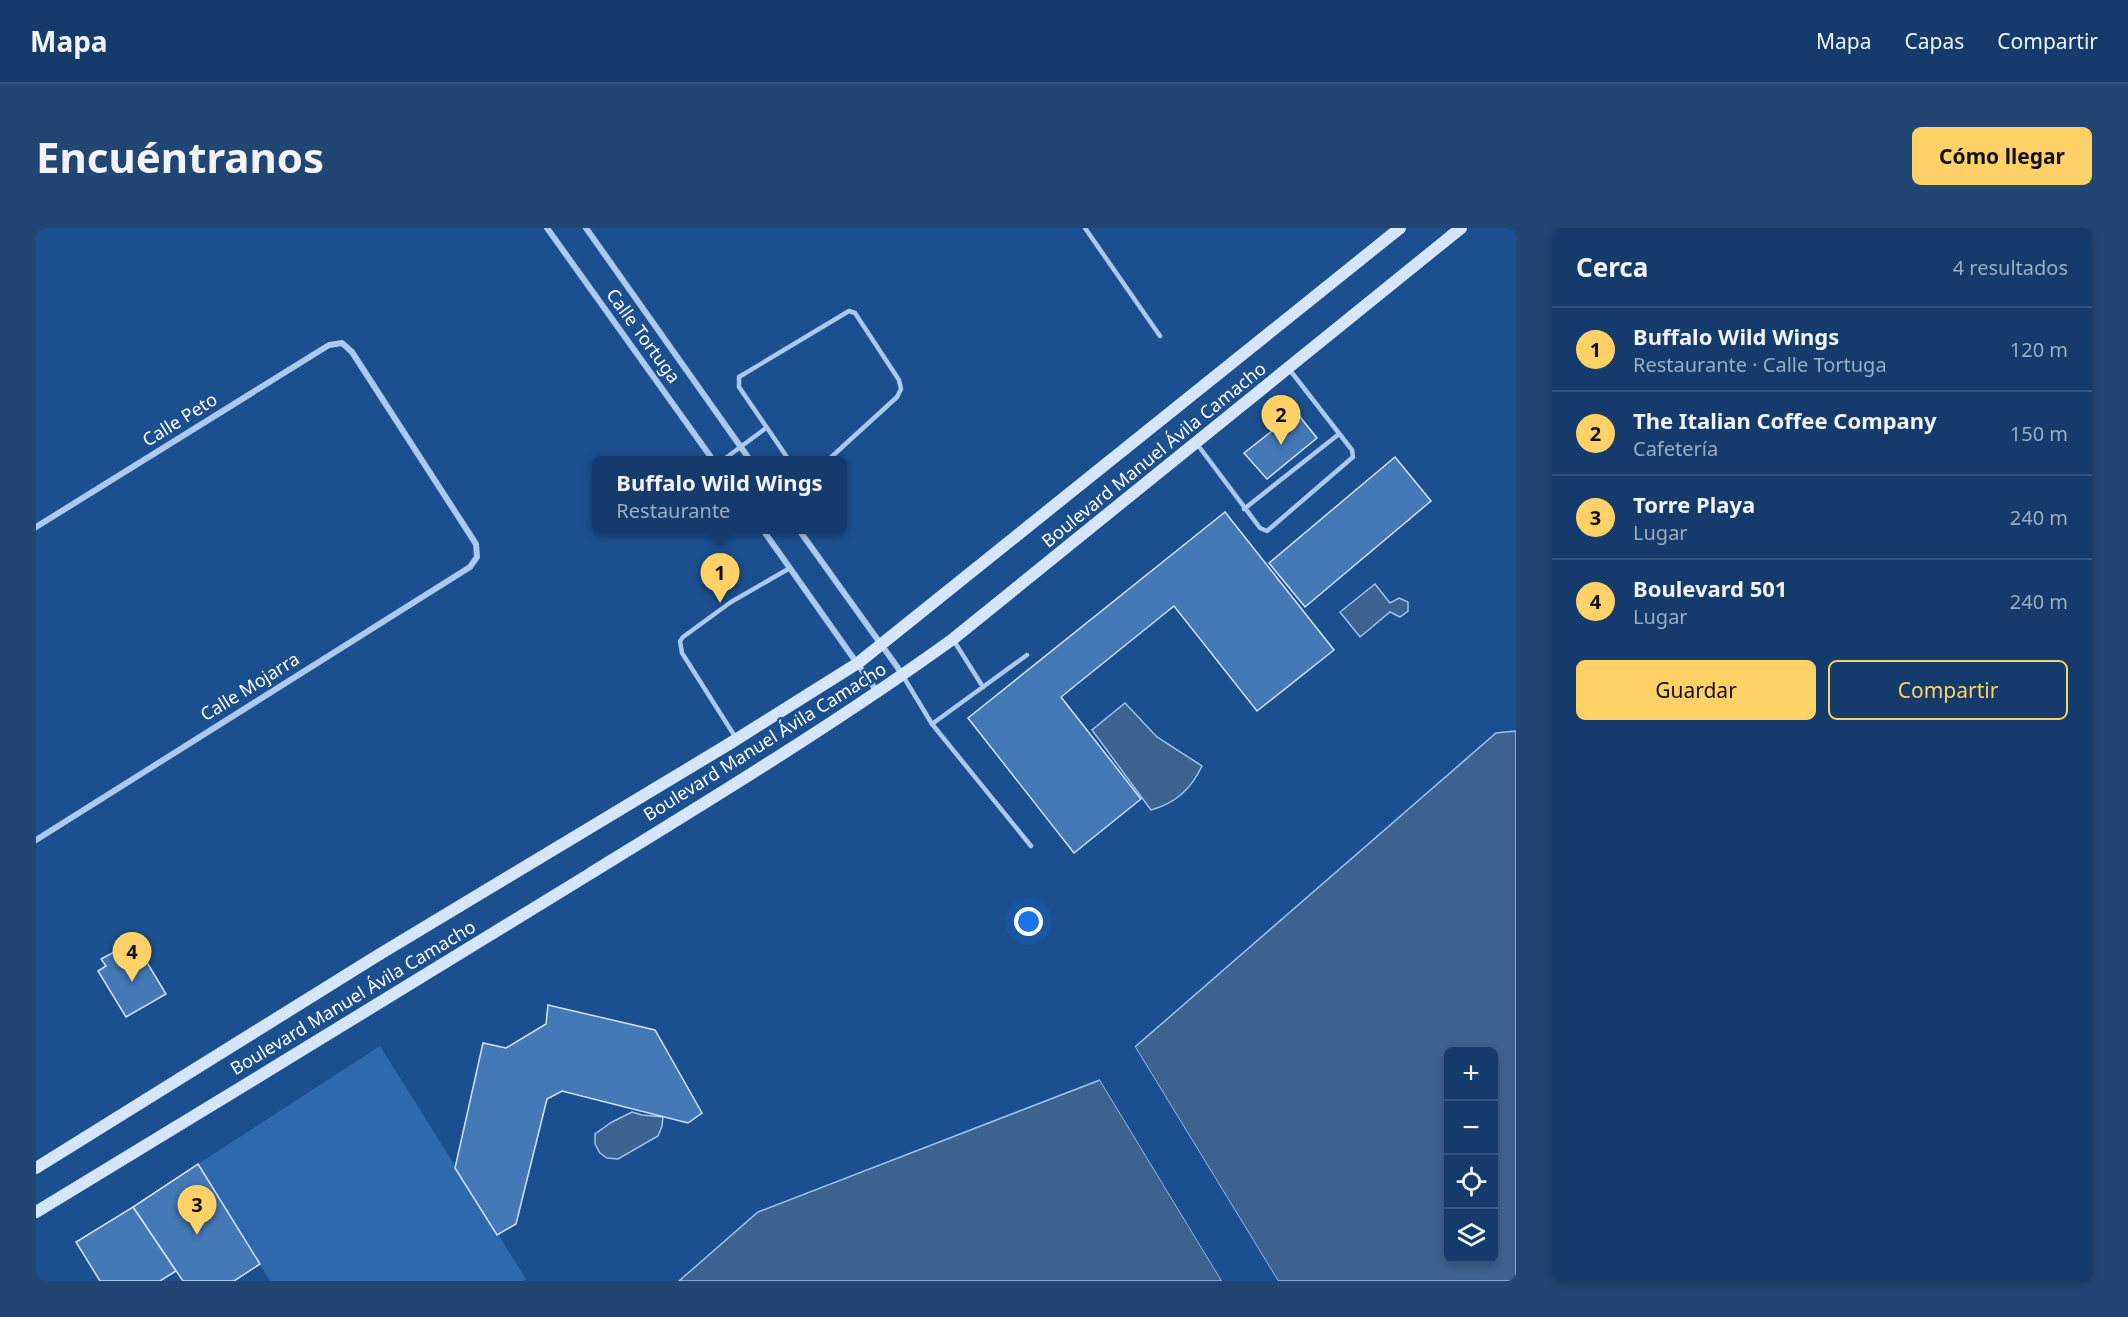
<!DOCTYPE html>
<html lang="es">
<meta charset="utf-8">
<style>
body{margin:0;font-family:"Noto Sans",sans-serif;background:#214673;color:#f1f3f6}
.controls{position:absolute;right:18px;bottom:18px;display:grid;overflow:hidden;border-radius:9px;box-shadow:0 3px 9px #0003}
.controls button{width:54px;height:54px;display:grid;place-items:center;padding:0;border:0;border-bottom:2px solid #33557e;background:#143b6b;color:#f1f3f6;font:30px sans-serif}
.you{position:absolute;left:993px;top:694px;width:21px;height:21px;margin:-15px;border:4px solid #fff;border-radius:50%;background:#1a73e8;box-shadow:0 0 0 9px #1a73e833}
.badge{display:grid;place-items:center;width:39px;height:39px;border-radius:50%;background:#ffd166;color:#111;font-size:20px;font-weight:700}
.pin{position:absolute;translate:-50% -50px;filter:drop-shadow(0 2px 3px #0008)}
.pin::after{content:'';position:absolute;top:32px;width:21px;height:18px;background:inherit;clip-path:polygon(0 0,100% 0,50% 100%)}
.popup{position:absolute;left:556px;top:228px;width:255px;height:78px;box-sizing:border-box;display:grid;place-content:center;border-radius:9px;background:#143b6b;filter:drop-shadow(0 2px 4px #0005);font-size:20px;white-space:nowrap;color:#9dadc1}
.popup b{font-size:22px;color:#f1f3f6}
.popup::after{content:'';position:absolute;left:50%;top:100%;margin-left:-12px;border:12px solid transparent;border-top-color:#143b6b}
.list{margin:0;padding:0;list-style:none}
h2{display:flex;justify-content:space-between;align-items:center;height:78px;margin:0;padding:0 24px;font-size:26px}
h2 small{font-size:20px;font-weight:400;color:#9dadc1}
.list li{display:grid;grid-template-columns:39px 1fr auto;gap:18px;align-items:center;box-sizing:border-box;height:84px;padding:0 24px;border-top:2px solid #33557e}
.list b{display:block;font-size:22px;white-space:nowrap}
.list p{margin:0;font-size:20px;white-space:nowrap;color:#9dadc1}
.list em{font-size:20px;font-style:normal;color:#9dadc1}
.actions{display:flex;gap:12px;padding:18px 24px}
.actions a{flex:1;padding:14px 0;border:2px solid #ffd166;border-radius:9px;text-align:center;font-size:21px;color:#ffd166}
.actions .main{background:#ffd166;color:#111}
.icon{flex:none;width:33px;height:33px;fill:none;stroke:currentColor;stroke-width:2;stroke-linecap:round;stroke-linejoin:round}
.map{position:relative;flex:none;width:1480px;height:1053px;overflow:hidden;border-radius:9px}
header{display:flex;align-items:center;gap:36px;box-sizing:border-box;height:84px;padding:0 30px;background:#143b6b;border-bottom:2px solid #33557e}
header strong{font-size:28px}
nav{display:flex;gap:33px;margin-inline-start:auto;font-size:21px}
.intro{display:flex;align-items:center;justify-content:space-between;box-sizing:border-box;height:144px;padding:0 36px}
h1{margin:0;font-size:42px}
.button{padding:15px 27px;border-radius:9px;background:#ffd166;color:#111;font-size:21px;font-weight:700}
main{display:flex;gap:36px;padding:0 36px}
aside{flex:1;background:#143b6b;border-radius:9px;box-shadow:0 3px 9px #0003}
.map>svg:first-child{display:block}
</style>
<header>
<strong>Mapa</strong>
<nav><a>Mapa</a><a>Capas</a><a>Compartir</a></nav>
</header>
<div class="intro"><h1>Encuéntranos</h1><a class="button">Cómo llegar</a></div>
<main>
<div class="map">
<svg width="1480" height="1053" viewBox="0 0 1480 1053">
<rect width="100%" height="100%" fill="#1b4f8f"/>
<!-- green -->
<path fill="#2e69ad" d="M344,818L490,1051L487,1053H234L162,936Z"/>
<!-- water -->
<g fill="#3c6290" stroke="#9cc4f0" stroke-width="1.5" fill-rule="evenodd">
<path d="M1339,356L1354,375L1363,370L1372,374V383L1364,389L1354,384L1324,409L1304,384Z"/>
<path d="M1089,475L1121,509L1166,538C1155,561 1140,575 1115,582L1056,502Z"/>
<path d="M1480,503V1053H1242L1099,819L1460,505ZM1412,824H1458V1030H1412Z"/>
<path d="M1064,852L1186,1053H643L722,984Z"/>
<path d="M596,884L606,887L627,889L626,898L622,908L582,931L571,930L564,925L559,916V906L576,894Z"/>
</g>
<!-- pier -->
<g fill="#1b4f8f">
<path d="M1098,816L1099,819L1242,1053H1239L1097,820Z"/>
<path d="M1064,849L1066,851L1189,1053H1186L1064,852Z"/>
</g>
<!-- building -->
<g fill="#4478b7" stroke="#cfe3fa" stroke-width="1.5">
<path d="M1260,184L1281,210L1231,251L1208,225Z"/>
<path d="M1359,229L1395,273L1269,379L1233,335Z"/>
<path d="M1189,284L1298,422L1221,483L1138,378L1025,469L1105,571L1038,625L932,490Z"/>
<path d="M78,724L86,738L106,726L130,766L90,789L62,743L70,738L65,731Z"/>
<path d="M512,777L619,802L666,885L652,895L526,863L511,871L480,996L461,1007L419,940L447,815L470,820L510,796Z"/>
<path d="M162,936L224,1036L198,1053H147L97,979Z"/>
<path d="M97,979L140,1043L124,1053H64L40,1014Z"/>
</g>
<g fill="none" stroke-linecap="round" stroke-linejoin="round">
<!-- service -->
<g stroke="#a9c9ee" stroke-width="4.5">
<path d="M1049,0L1124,108"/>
<path d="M1161,216L1224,300L1231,303L1317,229L1316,222L1253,141"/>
<path d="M687,232L730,200"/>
<path d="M753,232L703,159V149L813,83L819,85L863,152L865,161L861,169L792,232"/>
<path d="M1208,281L1303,206"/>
<path d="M918,413L947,459"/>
<path d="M991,427L896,496L995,618"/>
<path d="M867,448L896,496"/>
<path d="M700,510L646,425L644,413L647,409L695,374L754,340"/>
</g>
<!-- minor -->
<g stroke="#a9c9ee" stroke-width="6">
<path d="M511,0L677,232"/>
<path d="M550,0L714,232"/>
<path d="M0,299L293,117L306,115L316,124L440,316L441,329L434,339L0,612"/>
<path d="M727,302L842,465"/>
<path d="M763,302L867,447"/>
</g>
<!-- secondary -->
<g stroke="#d6e6fa" stroke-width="12">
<path d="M0,940L344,726L693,516L822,435L1364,0"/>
<path d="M0,984C184,872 369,760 552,647C675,571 799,496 917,411L1425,0"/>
</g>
</g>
<g text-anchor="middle" stroke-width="4.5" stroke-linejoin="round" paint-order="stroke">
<!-- street labels -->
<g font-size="18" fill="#fff" stroke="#1b4f8f">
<text transform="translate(607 108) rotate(54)" y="6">Calle Tortuga</text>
<text transform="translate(144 192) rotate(-32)" y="6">Calle Peto</text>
<text transform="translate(1118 227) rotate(-39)" y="6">Boulevard Manuel Ávila Camacho</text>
<text transform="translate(214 459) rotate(-32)" y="6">Calle Mojarra</text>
<text transform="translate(729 514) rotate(-32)" y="6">Boulevard Manuel Ávila Camacho</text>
<text transform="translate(317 770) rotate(-31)" y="6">Boulevard Manuel Ávila Camacho</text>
</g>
</g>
</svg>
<div class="controls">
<button>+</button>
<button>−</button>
<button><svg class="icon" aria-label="locate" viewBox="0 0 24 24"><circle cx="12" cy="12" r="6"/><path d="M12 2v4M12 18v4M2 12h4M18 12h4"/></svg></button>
<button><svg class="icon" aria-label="layers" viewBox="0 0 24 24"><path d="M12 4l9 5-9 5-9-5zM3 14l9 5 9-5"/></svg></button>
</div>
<div class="you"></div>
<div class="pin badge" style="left:684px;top:375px">1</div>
<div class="popup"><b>Buffalo Wild Wings</b>Restaurante</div>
<div class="pin badge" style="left:1245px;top:217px">2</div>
<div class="pin badge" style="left:161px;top:1007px">3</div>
<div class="pin badge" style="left:96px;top:754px">4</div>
</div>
<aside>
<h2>Cerca<small>4 resultados</small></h2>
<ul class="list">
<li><span class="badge">1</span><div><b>Buffalo Wild Wings</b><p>Restaurante · Calle Tortuga</p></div><em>120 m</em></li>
<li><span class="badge">2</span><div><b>The Italian Coffee Company</b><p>Cafetería</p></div><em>150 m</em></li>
<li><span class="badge">3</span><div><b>Torre Playa</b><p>Lugar</p></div><em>240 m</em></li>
<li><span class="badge">4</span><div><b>Boulevard 501</b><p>Lugar</p></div><em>240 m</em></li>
</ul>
<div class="actions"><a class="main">Guardar</a><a>Compartir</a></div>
</aside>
</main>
